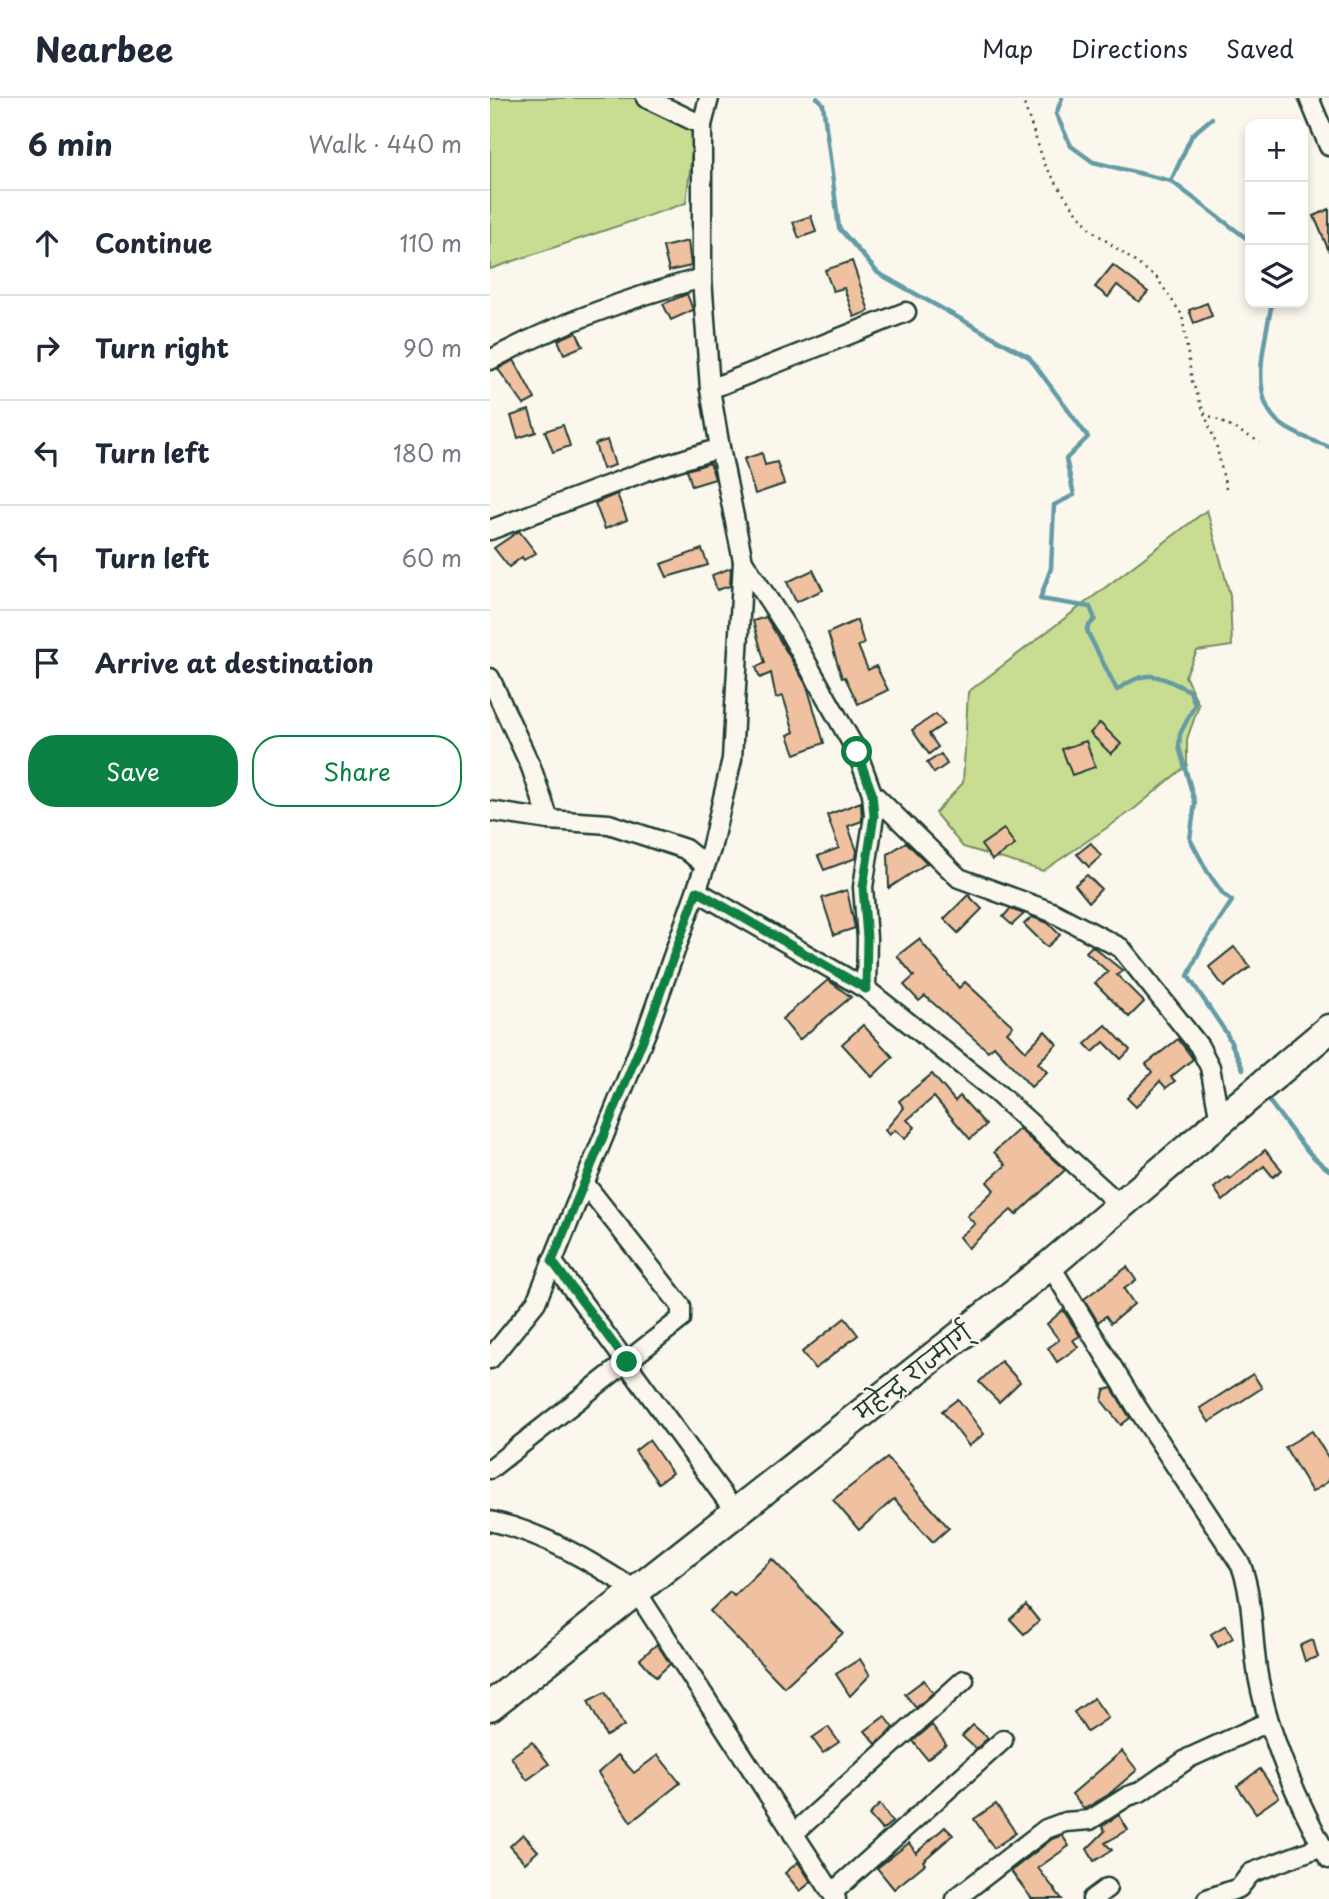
<!DOCTYPE html>
<meta charset="utf-8">
<style>
body{margin:0;font-family:"Playpen Sans","Playpen Sans Deva",sans-serif;background:#f6f6f7;color:#1f2937}
.controls{position:absolute;right:21px;top:21px;display:grid;overflow:hidden;border-radius:14px;box-shadow:0 4px 10px #0003}
.controls button{width:63px;height:63px;display:grid;place-items:center;padding:0;border:0;border-bottom:2px solid #e0e1e3;background:#fff;color:#1f2937;font:35px sans-serif}
.stop{position:absolute;width:21px;height:21px;margin:-16px;border:5px solid #0b8043;border-radius:50%;background:#fff}
.stop.end{background:#0b8043;border-color:#fff;box-shadow:0 2px 7px #0008}
.list{margin:0;padding:0;list-style:none}
h2{display:flex;justify-content:space-between;align-items:center;height:91px;margin:0;padding:0 28px;font-size:30px}
h2 small{font-size:23px;font-weight:400;color:#747a83}
.list li{display:grid;grid-template-columns:46px 1fr auto;gap:21px;align-items:center;box-sizing:border-box;height:105px;padding:0 28px;border-top:2px solid #e0e1e3}
.list b{display:block;font-size:26px;white-space:nowrap}
.list em{font-size:23px;font-style:normal;color:#747a83}
.actions{display:flex;gap:14px;padding:21px 28px}
.actions a{flex:1;padding:16px 0;border:2px solid #0b8043;border-radius:28px;text-align:center;font-size:24px;color:#0b8043}
.actions .main{background:#0b8043;color:#fff}
.icon{flex:none;width:38px;height:38px;fill:none;stroke:currentColor;stroke-width:2;stroke-linecap:round;stroke-linejoin:round}
.map{position:relative;flex:none;width:839px;height:1801px;overflow:hidden}
header{display:flex;align-items:center;gap:42px;box-sizing:border-box;height:98px;padding:0 35px;background:#fff;border-bottom:2px solid #e0e1e3}
header strong{font-size:33px}
nav{display:flex;gap:38px;margin-inline-start:auto;font-size:24px}
main{display:flex}
aside{flex:1;background:#fff}
.map>svg:first-child{display:block}
</style>
<header>
<strong>Nearbee</strong>
<nav><a>Map</a><a>Directions</a><a>Saved</a></nav>
</header>
<main>
<aside>
<h2>6 min<small>Walk · 440 m</small></h2>
<ul class="list">
<li><svg class="icon" aria-label="ahead" viewBox="0 0 24 24"><path d="M12 20V5M6 11l6-6 6 6"/></svg><div><b>Continue</b></div><em>110 m</em></li>
<li><svg class="icon" aria-label="right" viewBox="0 0 24 24"><path d="M7 20v-9h11M14 6l5 5-5 5"/></svg><div><b>Turn right</b></div><em>90 m</em></li>
<li><svg class="icon" aria-label="left" viewBox="0 0 24 24"><path d="M17 20v-9H6M10 6l-5 5 5 5"/></svg><div><b>Turn left</b></div><em>180 m</em></li>
<li><svg class="icon" aria-label="left" viewBox="0 0 24 24"><path d="M17 20v-9H6M10 6l-5 5 5 5"/></svg><div><b>Turn left</b></div><em>60 m</em></li>
<li><svg class="icon" aria-label="arrive" viewBox="0 0 24 24"><path d="M6 21V4h12l-3 4 3 4H6"/></svg><div><b>Arrive at destination</b></div></li>
</ul>
<div class="actions"><a class="main">Save</a><a>Share</a></div>
</aside>
<div class="map">
<svg width="839" height="1801" viewBox="0 0 839 1801">
<rect width="100%" height="100%" fill="#fbf7ec"/>
<filter id="ink" filterUnits="userSpaceOnUse"><feTurbulence type="fractalNoise" baseFrequency=".0143" numOctaves="2"/><feDisplacementMap in="SourceGraphic" scale="14" xChannelSelector="R" yChannelSelector="G"/><feConvolveMatrix kernelMatrix="1 2 1 2 8 2 1 2 1" color-interpolation-filters="sRGB"/></filter>
<g filter="url(#ink)">
<!-- green -->
<g fill="#c9dd92" stroke="#748d63" stroke-width="2">
<path d="M0,0H149L205,28L196,105L0,171Z"/>
<path d="M717,412L740,497L742,548L707,553L695,578L709,607L697,641V667L643,712L553,773L473,749L445,715L473,685L478,594Z"/>
</g>
<g fill="none" stroke-linecap="round" stroke-linejoin="round">
<!-- stream -->
<g stroke="#639ba6" stroke-width="4.5">
<path d="M327,0L333,6L349,130L388,175L539,259L598,339L576,361L584,397L564,407L561,470L550,501L600,509L605,521L597,530L598,535L627,592C658,570 667,577 700,593L705,607L690,636L689,649L705,705L700,741L717,773L733,796L742,803L711,850L698,878L737,936L753,971"/>
<path d="M572,0L566,16L581,48L603,64L681,83L760,143"/>
<path d="M681,83L702,37L722,20"/>
<path d="M782,205C776,237 761,289 782,317C793,333 822,342 839,349"/>
<path d="M774,997C796,1023 811,1052 839,1072"/>
</g>
</g>
<!-- building -->
<g fill="#f0c1a0" stroke="#1f3d34" stroke-width="2">
<path d="M839,111V153L824,118Z"/>
<path d="M321,118L326,134L309,140L303,124Z"/>
<path d="M198,143L201,168L179,173L173,149Z"/>
<path d="M362,163L379,213L364,219L354,190L343,193L335,172Z"/>
<path d="M623,167L658,194L649,204L627,187L618,199L605,189Z"/>
<path d="M197,196L203,212L181,222L173,206Z"/>
<path d="M717,205L722,218L704,225L699,212Z"/>
<path d="M86,234L93,248L74,256L68,242Z"/>
<path d="M24,262L45,301L34,307L8,271Z"/>
<path d="M39,312L46,334L28,340L21,318Z"/>
<path d="M73,327L80,348L63,354L55,333Z"/>
<path d="M117,342L125,367L113,371L105,346Z"/>
<path d="M272,355L275,367L287,364L294,386L265,396L254,361Z"/>
<path d="M220,365L225,381L202,388L197,372Z"/>
<path d="M127,396L137,422L115,431L105,405Z"/>
<path d="M29,433L46,455L34,462L32,459L19,469L4,450Z"/>
<path d="M212,451L218,467L177,479L171,466Z"/>
<path d="M241,470L240,488L227,492L222,477Z"/>
<path d="M323,472L333,492L306,504L297,484Z"/>
<path d="M276,519L317,588L334,645L305,656L298,637L304,634L293,598L286,600L281,575L270,580L266,569L275,565L263,523Z"/>
<path d="M367,522L374,546L368,548L378,572L386,568L398,592L368,606L355,579L352,580L338,535Z"/>
<path d="M446,616L454,626L439,636L448,649L439,656L422,632Z"/>
<path d="M610,625L631,646L621,656L600,635Z"/>
<path d="M596,643L605,669L582,677L572,651Z"/>
<path d="M451,656L457,666L444,675L437,665Z"/>
<path d="M371,704L372,723L358,728L367,753L366,760L334,772L328,758L349,750L337,717Z"/>
<path d="M514,731L525,747L502,762L491,747Z"/>
<path d="M416,744L437,765L399,790L398,756Z"/>
<path d="M601,745L611,758L599,769L587,756Z"/>
<path d="M597,777L611,791L599,804L585,787Z"/>
<path d="M357,792L365,830L344,837L332,800Z"/>
<path d="M478,797L492,811L468,835L454,821Z"/>
<path d="M520,811L534,816L522,827L513,819Z"/>
<path d="M542,819L558,825L570,837L557,849L534,826Z"/>
<path d="M429,841L469,890L475,884L523,928L517,934L536,953L555,933L567,946L548,965L557,974L541,989L504,948L498,953L435,898L429,903L414,887L424,878L407,858Z"/>
<path d="M602,848L633,873L627,877L654,904L639,919L605,885L618,874L596,854Z"/>
<path d="M744,849L760,869L734,889L719,869Z"/>
<path d="M338,882L361,899L309,942L292,921Z"/>
<path d="M373,927L403,959L382,979L352,946Z"/>
<path d="M616,927L640,952L631,961L614,944L603,954L595,946Z"/>
<path d="M688,941L703,961L681,979L685,983L676,990L670,983L646,1009L637,1000L662,974L656,966Z"/>
<path d="M442,976L465,1003L470,998L496,1027L480,1041L444,999L417,1022L425,1029L415,1041L405,1032L399,1037L395,1032L414,1010L409,1003Z"/>
<path d="M529,1031L575,1072L526,1117L521,1112L478,1150L469,1139L485,1126L477,1118L504,1092L497,1084L516,1067L504,1054Z"/>
<path d="M775,1052L792,1072L783,1079L774,1068L733,1103L724,1090L738,1079L740,1081Z"/>
<path d="M637,1169L646,1182L634,1191L644,1206L621,1225L616,1218L608,1224L594,1201Z"/>
<path d="M573,1212L590,1238L583,1242L588,1249L567,1264L558,1250L569,1242L557,1226Z"/>
<path d="M355,1220L368,1237L325,1271L312,1254Z"/>
<path d="M511,1263L530,1284L509,1304L489,1284Z"/>
<path d="M763,1276L772,1290L719,1324L710,1310Z"/>
<path d="M622,1290L640,1320L631,1327L612,1303L614,1292Z"/>
<path d="M468,1301L494,1336L479,1348L452,1313Z"/>
<path d="M822,1333L839,1361V1383L822,1394L795,1349Z"/>
<path d="M159,1342L182,1375L168,1385L145,1353Z"/>
<path d="M397,1360L459,1430L443,1444L404,1401L369,1432L343,1402Z"/>
<path d="M282,1461L353,1535L294,1589L220,1513L240,1494L244,1498Z"/>
<path d="M536,1507L549,1523L534,1536L520,1521Z"/>
<path d="M736,1527L743,1540L728,1549L721,1536Z"/>
<path d="M823,1542L828,1559L815,1563L810,1547Z"/>
<path d="M167,1546L180,1566L166,1579L150,1561Z"/>
<path d="M370,1561L380,1577L360,1598L346,1576Z"/>
<path d="M434,1582L443,1595L426,1610L415,1596Z"/>
<path d="M115,1594L134,1628L116,1638L98,1603Z"/>
<path d="M604,1600L618,1620L597,1634L584,1614Z"/>
<path d="M395,1618L404,1630L386,1646L375,1633Z"/>
<path d="M442,1627L456,1646L437,1661L423,1643Z"/>
<path d="M483,1627L498,1640L486,1651L472,1638Z"/>
<path d="M338,1629L349,1644L333,1655L322,1640Z"/>
<path d="M42,1644L59,1666L37,1682L21,1659Z"/>
<path d="M632,1653L647,1672L618,1697L594,1711L582,1696Z"/>
<path d="M128,1657L144,1675L168,1657L190,1685L141,1724L108,1675Z"/>
<path d="M770,1671L789,1699L766,1715L747,1688Z"/>
<path d="M390,1706L402,1724L392,1732L379,1717Z"/>
<path d="M506,1706L526,1735L504,1750L484,1721Z"/>
<path d="M629,1717L638,1732L615,1745L622,1752L604,1763L597,1751L615,1733L612,1728Z"/>
<path d="M455,1729L463,1737L433,1763L435,1766L404,1791L387,1770L419,1745L426,1755Z"/>
<path d="M33,1736L48,1753L35,1765L20,1748Z"/>
<path d="M572,1737L579,1748L548,1770L572,1801H542L521,1773L562,1741Z"/>
<path d="M308,1764L321,1784L310,1793L295,1775Z"/>
</g>
<g fill="none" stroke-linecap="round" stroke-linejoin="round">
<defs>
<g id="minor">
<path d="M156,0L212,27"/>
<path d="M219,0L212,27V180L220,291L230,350L253,463L297,530L367,654L382,695L384,718L373,789L377,840L376,891L507,995L629,1106"/>
<path d="M819,0L839,48"/>
<path d="M0,262C67,226 138,200 212,180"/>
<path d="M220,291L416,214"/>
<path d="M0,432L156,373L230,350"/>
<path d="M0,580L41,669L59,722"/>
<path d="M382,695L469,780L562,814L631,850L709,948L720,969L730,1023"/>
<path d="M0,713L59,722L119,726L195,751L215,767"/>
<path d="M207,793L376,891"/>
<path d="M62,1163L246,1415"/>
<path d="M560,1167L646,1308L751,1467C765,1505 761,1544 769,1583C781,1644 809,1706 839,1761"/>
<path d="M0,1261L46,1204L157,932L221,751L242,661L253,463"/>
<path d="M0,1371L191,1221V1208L95,1086"/>
<path d="M0,1423C52,1434 102,1464 146,1493L346,1801"/>
<path d="M303,1736L474,1582"/>
<path d="M342,1795L513,1642"/>
<path d="M465,1801L556,1731L575,1724L600,1722L638,1698L650,1694L699,1660L778,1624"/>
<path d="M602,1801L617,1790"/>
<path d="M717,1801L749,1790L761,1775L832,1748"/>
</g>
<path id="trunk" d="M0,1608L560,1167L839,931"/>
</defs>
<!-- minor casing -->
<use href="#minor" stroke="#1f3d34" stroke-width="23"/>
<!-- trunk casing -->
<use href="#trunk" stroke="#1f3d34" stroke-width="33"/>
<!-- path -->
<g stroke="#1f3d34" stroke-width="2.5" stroke-dasharray="2 5" stroke-linecap="butt">
<path d="M532,0L555,67L576,100L600,131L667,180L692,217L702,283L726,346L737,395"/>
<path d="M714,315L770,344"/>
</g>
<!-- minor -->
<use href="#minor" stroke="#fbf7ec" stroke-width="18"/>
<!-- trunk -->
<use href="#trunk" stroke="#fbf7ec" stroke-width="28"/>
</g>
</g>
<g fill="none" stroke-linecap="round" stroke-linejoin="round" filter="url(#ink)">
<!-- route -->
<path stroke="#0b8043" stroke-width="9" d="M137,1264L62,1163L157,932L207,793L376,891L377,840L373,789L384,718L382,695L367,654"/>
</g>
<g text-anchor="middle" stroke-width="5" stroke-linejoin="round" paint-order="stroke">
<!-- street labels -->
<g font-size="23" fill="#1f3d34" stroke="#fbf7ec">
<text transform="translate(424 1275) rotate(-38)" y="8">महेन्द्र राज्मार्ग्</text>
</g>
</g>
</svg>
<div class="controls">
<button>+</button>
<button>−</button>
<button><svg class="icon" aria-label="layers" viewBox="0 0 24 24"><path d="M12 4l9 5-9 5-9-5zM3 14l9 5 9-5"/></svg></button>
</div>
<div class="stop" style="left:367px;top:654px"></div>
<div class="stop end" style="left:137px;top:1264px"></div>
</div>
</main>
